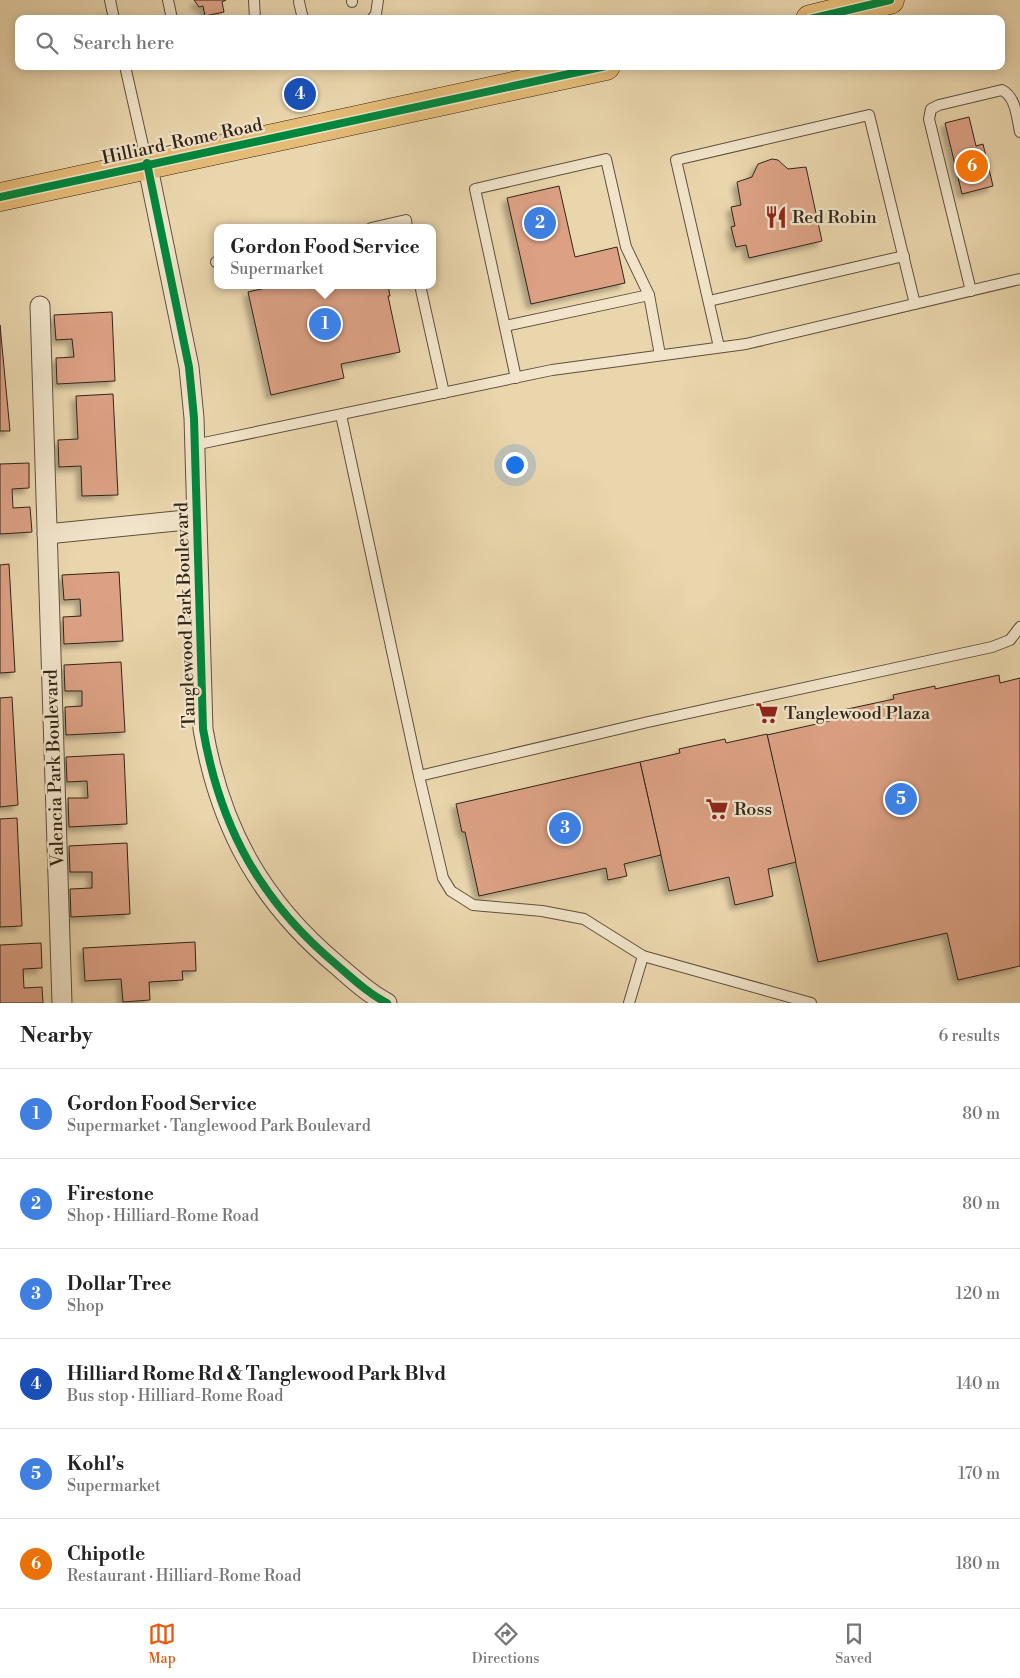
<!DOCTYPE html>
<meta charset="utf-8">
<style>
body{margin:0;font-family:"Libre Bodoni",serif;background:#f6f6f6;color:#222}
.you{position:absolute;left:514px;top:464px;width:18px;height:18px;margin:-12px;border:4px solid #fff;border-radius:50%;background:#1a73e8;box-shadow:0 0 0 8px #1a73e833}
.badge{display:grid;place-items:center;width:32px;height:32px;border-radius:50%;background:#ea580c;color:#fff;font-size:16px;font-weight:700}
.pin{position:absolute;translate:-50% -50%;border:2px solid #fff;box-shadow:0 1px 5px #0006}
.popup{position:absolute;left:214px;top:224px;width:222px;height:65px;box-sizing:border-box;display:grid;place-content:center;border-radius:10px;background:#fff;filter:drop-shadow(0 1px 4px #0005);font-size:16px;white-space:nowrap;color:#767676}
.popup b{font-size:19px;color:#222}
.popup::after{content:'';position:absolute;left:50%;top:100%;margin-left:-10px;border:10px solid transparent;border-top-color:#fff}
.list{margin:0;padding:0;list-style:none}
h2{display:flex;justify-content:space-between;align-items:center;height:65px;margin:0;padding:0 20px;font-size:21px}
h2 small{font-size:16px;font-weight:400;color:#767676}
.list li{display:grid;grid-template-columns:32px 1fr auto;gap:15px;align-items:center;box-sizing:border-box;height:90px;padding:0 20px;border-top:1px solid #e0e0e0}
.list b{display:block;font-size:19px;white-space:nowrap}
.list p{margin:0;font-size:16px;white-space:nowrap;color:#767676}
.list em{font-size:16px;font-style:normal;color:#767676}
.icon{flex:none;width:28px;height:28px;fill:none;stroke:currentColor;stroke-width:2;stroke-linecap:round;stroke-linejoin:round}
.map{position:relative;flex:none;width:1020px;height:1003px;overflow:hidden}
.search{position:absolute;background:#fff;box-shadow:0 2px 12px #0003;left:15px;right:15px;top:15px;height:55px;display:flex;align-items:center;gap:12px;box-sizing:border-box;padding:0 18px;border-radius:10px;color:#767676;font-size:19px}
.sheet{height:605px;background:#fff}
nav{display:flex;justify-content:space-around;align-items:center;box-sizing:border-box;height:70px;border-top:1px solid #e0e0e0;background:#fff;font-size:14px;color:#767676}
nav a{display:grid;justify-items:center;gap:2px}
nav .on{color:#ea580c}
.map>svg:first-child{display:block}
</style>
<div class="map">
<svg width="1020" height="1003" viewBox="0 0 1020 1003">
<defs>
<filter id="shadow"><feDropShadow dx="-4.5" dy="4.5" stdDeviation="2.5" flood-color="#0004"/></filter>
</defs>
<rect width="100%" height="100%" fill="#ead6ad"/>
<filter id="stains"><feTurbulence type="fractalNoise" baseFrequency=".004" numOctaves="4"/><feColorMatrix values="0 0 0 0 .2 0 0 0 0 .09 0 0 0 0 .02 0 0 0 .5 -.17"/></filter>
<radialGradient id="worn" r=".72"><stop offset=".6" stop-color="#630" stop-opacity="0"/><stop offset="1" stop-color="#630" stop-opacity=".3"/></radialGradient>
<!-- building -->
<g fill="#dca185" stroke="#322417" filter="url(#shadow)">
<path d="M194,0H226L222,2L224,12L205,16L203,6L199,7Z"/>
<path d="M969,117L976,146L983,144L993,186L962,194L945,123Z"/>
<path d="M772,159L778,160L788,169L806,167L822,241L749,258L746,245L736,247L731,227L735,226L731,207L741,205L737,182L752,177L758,164Z"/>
<path d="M559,186L575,257L617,247L625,283L531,304L507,198Z"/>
<path d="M279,285H388L390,296H388L400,352L341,364L344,378L271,395L248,292Z"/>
<path d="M112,312L115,381L57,384L56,358L74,357L72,339L56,340L54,315Z"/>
<path d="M0,325L10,431H0Z"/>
<path d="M113,394L118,495L82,496L81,466L59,467L58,440L78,439L76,396Z"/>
<path d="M29,463V488L12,489L13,508L30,507L32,532L0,534V464Z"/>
<path d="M9,564L15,672L0,673V565Z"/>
<path d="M119,572L123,641L64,644L63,617L81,616L80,599L64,600L62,575Z"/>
<path d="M121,662L125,732L66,735L65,707L82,706V691H65L64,665Z"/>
<path d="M999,675L1000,683L1020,678V966L958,980L947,933L818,962L767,735L830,721L829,713L894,699L893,695L935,686V689Z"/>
<path d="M12,697L18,805L0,807V698Z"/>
<path d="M767,734L796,862L768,869L773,896L735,905L729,877L669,891L640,762L680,753L679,749L725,739L726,743Z"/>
<path d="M124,754L127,824L69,827L68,798H88L87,781L67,782L66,757Z"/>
<path d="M640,762L661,855L624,864L627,876L608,880L606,868L479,896L465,832H462L456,804Z"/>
<path d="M17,818L22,926L0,927V819Z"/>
<path d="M127,843L130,914L71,917L70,889L92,888V872H70L69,846Z"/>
<path d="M195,942L196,971H182L183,980L149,982L150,1000L123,1002L121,979L85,981L83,948Z"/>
<path d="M41,943L42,968L23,969L24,988L42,987L43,1003H0V945Z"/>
</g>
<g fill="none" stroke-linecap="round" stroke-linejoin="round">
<defs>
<g id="service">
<path d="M110,0L114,19"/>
<path d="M168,0L172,19"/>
<path d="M254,0L255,19"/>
<path d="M352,0V2"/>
<path d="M299,2L303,19"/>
<path d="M372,19L376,14L378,0"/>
<path d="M125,66L147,163"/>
<path d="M371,228L406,220L407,228"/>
<path d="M216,262H218"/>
<path d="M420,285L444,393"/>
<path d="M971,291L929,119L931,109L939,105L1002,90C1016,97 1017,118 1020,132"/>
<path d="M709,301L904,256"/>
<path d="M505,326L649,295"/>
<path d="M719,347L676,160L869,115L915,304"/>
<path d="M516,378L475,189L606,159L626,247L649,295L660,355"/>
<path d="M341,415L419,776L648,722L992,647L1010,640L1020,627"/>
<path d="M194,445L552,370L746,344L1020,279"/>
<path d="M419,776L443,878L451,891L473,905L542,911L584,919L643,956L811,1003"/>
<path d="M629,1003L643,956"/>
</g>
<g id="minor">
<path d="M147,163L189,367L194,418L203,729C220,828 261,902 338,966C353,979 369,994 387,1003"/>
<path d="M40,306L62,1003"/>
<path d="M47,534L196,519"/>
</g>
<g id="primary">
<path d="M810,19L890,0"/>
<path d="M0,197L606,66"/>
</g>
</defs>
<!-- service casing -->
<use href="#service" stroke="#60503c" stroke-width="12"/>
<!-- minor casing -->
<use href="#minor" stroke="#60503c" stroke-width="21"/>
<!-- primary casing -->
<use href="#primary" stroke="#322417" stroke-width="29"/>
<!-- service -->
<use href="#service" stroke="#f1e4ca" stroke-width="10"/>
<!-- minor -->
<use href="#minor" stroke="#f1e4ca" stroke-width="19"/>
<!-- primary -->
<use href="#primary" stroke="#e5bb76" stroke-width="28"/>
<defs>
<g id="cycleway">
<path d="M810,19L890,0"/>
<path d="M147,163L189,367L194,418L203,729C220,828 261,902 338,966C353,979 369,994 387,1003"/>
<path d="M0,197L606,66"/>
</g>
</defs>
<!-- cycleway casing -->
<use href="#cycleway" stroke="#f1e4ca" stroke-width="11"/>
<!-- cycleway -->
<use href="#cycleway" stroke="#00873e" stroke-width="8"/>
</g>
<!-- icons -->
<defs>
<symbol id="restaurant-bare" viewBox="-9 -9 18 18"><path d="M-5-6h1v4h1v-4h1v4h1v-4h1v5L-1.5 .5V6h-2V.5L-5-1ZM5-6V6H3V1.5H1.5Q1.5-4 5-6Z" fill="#8f2418" stroke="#f1e4ca" stroke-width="2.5" paint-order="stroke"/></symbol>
<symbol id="supermarket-bare" viewBox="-9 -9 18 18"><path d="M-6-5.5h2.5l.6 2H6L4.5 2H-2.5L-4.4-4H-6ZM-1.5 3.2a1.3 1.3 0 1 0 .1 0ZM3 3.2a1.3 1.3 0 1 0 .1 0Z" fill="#8f2418" stroke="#f1e4ca" stroke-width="2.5" paint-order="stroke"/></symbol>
</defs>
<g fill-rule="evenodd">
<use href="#restaurant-bare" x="760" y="201" width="32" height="32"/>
<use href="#supermarket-bare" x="751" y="697" width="32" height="32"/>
<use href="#supermarket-bare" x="701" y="793" width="32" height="32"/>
</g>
<g text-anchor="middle" stroke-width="4.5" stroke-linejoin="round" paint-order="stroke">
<!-- street labels -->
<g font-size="18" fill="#322417" stroke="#f1e4ca">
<text transform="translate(182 141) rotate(-12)" y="6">Hilliard-Rome Road</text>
<text transform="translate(185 615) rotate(-92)" y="6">Tanglewood Park Boulevard</text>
<text transform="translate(54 768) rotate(-92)" y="6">Valencia Park Boulevard</text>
</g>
<!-- poi labels -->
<g font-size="18" fill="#322417" stroke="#f1e4ca" text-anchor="start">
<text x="792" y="223">Red Robin</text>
<text x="784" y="719">Tanglewood Plaza</text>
<text x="734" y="815">Ross</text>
</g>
</g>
<rect width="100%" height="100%" filter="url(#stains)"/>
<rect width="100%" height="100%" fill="url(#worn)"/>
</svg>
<div class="you"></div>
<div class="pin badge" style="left:325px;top:324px;background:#3f7fe0">1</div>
<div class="popup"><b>Gordon Food Service</b>Supermarket</div>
<div class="pin badge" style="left:540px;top:223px;background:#3f7fe0">2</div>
<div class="pin badge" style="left:565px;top:828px;background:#3f7fe0">3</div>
<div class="pin badge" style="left:300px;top:94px;background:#1a4fb4">4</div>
<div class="pin badge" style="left:901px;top:799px;background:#3f7fe0">5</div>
<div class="pin badge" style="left:972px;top:166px;background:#e8710a">6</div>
<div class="search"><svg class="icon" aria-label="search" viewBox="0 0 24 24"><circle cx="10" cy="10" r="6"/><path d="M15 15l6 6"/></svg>Search here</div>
</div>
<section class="sheet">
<h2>Nearby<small>6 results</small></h2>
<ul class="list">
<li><span class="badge" style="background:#3f7fe0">1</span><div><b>Gordon Food Service</b><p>Supermarket · Tanglewood Park Boulevard</p></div><em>80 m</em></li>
<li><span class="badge" style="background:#3f7fe0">2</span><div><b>Firestone</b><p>Shop · Hilliard-Rome Road</p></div><em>80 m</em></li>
<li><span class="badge" style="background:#3f7fe0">3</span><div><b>Dollar Tree</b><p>Shop</p></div><em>120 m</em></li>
<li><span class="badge" style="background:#1a4fb4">4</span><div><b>Hilliard Rome Rd &amp; Tanglewood Park Blvd</b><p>Bus stop · Hilliard-Rome Road</p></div><em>140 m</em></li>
<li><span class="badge" style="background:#3f7fe0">5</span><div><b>Kohl's</b><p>Supermarket</p></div><em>170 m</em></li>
<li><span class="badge" style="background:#e8710a">6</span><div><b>Chipotle</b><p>Restaurant · Hilliard-Rome Road</p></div><em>180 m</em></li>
</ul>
</section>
<nav>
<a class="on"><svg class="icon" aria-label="map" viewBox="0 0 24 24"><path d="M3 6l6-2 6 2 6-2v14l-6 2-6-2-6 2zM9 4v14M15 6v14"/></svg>Map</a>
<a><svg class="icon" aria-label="directions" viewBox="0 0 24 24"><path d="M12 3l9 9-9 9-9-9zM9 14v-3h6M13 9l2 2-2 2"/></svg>Directions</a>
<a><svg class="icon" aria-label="saved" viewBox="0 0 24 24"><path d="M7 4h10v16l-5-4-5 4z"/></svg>Saved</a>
</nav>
